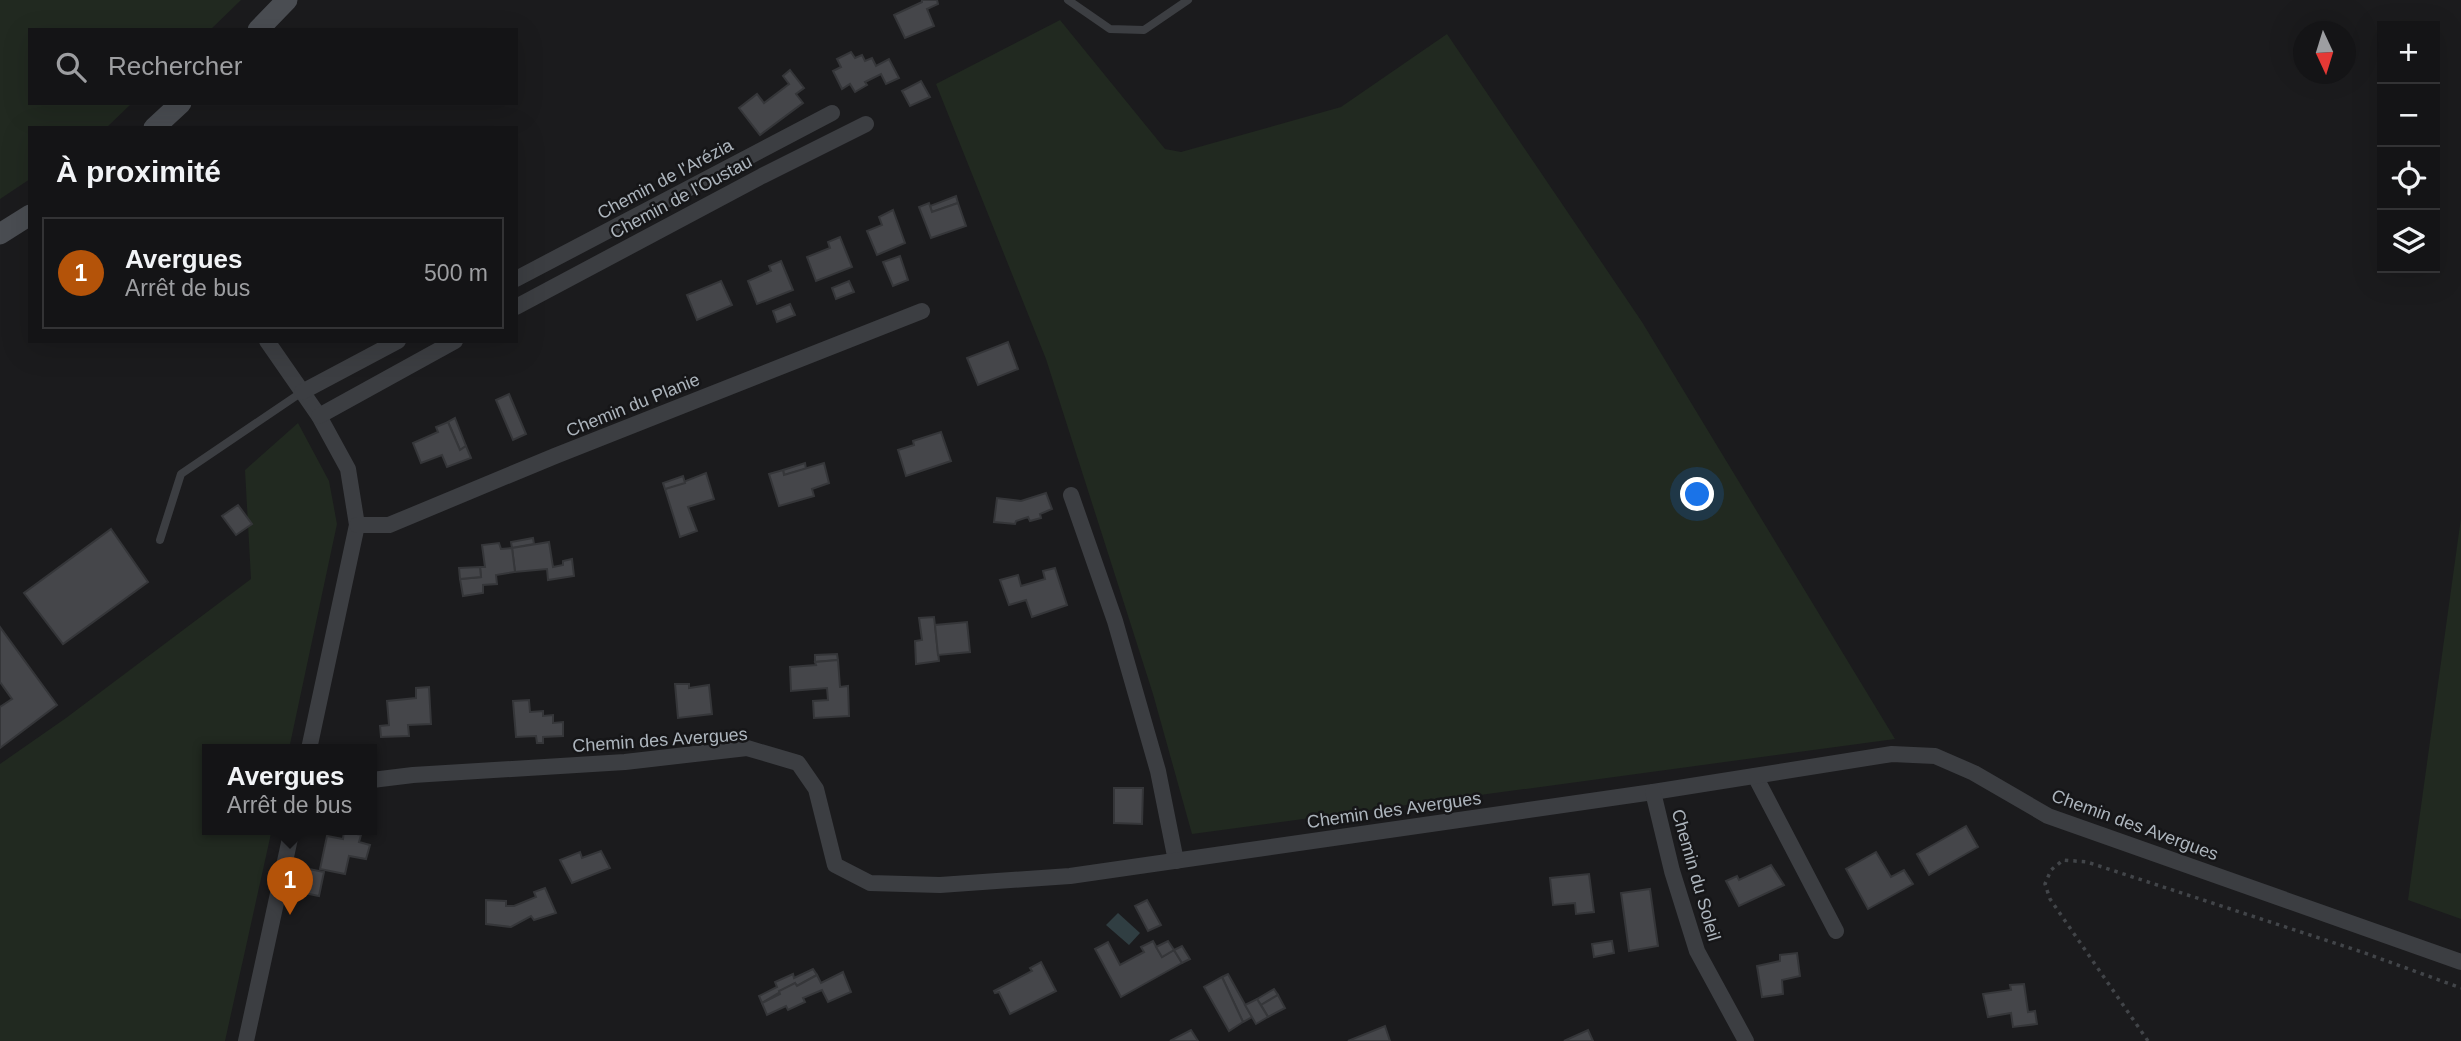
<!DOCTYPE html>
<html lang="fr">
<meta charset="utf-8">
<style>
body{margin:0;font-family:Arial,sans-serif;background:#212123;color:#f1f3f6}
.controls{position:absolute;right:21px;top:21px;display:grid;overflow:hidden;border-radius:0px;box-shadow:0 7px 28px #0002}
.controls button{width:63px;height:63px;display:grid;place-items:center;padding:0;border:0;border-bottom:2px solid #333335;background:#141416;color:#f1f3f6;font:35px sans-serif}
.compass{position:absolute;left:2293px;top:21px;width:63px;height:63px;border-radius:50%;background:#141416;box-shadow:0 7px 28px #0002;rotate:176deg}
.you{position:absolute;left:1698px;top:495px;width:24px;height:24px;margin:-18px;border:5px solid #fff;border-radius:50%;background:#1a73e8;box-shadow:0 0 0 10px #1a73e833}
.badge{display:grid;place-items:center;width:46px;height:46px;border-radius:50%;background:#b45309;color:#fff;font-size:23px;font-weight:700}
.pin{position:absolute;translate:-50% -58px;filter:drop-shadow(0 2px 4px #0008)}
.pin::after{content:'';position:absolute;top:37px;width:24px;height:21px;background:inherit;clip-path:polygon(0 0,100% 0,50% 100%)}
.popup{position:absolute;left:202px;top:744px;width:175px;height:91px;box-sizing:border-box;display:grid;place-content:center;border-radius:0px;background:#141416;filter:drop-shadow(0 2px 5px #0005);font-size:23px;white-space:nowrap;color:#9d9ea1}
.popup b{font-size:26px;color:#f1f3f6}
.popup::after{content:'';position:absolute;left:50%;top:100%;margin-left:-14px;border:14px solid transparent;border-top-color:#141416}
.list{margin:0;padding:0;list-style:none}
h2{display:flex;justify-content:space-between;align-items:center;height:91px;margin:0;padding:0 28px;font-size:30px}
h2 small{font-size:23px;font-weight:400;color:#9d9ea1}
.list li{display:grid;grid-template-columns:46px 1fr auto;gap:21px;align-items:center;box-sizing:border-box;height:112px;margin:0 14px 14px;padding:0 14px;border:2px solid #333335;border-radius:0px}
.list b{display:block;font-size:26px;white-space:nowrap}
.list p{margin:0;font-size:23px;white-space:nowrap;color:#9d9ea1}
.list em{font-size:23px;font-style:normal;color:#9d9ea1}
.icon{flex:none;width:38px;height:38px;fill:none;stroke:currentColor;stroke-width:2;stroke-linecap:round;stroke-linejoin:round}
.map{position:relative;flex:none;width:2461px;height:1041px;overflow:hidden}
.search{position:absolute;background:#141416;box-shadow:0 7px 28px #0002;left:28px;top:28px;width:490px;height:77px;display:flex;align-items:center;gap:18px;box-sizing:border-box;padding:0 24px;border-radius:0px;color:#9d9ea1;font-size:26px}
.panel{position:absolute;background:#141416;box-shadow:0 7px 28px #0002;left:28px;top:126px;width:490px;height:217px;border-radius:0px}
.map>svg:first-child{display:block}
</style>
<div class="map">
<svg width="2461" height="1041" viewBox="0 0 2461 1041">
<rect width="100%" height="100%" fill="#1b1b1d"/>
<!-- green -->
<g fill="#212920">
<path d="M0,0H241L210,30H30V103H132L106,128H30V179L0,199Z"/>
<path d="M1060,20L1165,149L1181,152L1341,107L1447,34L1642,322L1895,739L1192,834L1153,694L1046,359L936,84Z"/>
<path d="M298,423L329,481L337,524L289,749H208V829H272L225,1041H0V764L66,718L251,579L245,470Z"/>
<path d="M2461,518V919L2408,900Z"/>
</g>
<!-- water -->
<path fill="#303e42" d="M1118,913L1140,933L1129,945L1106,925Z"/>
<!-- building -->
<g fill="#45464a" stroke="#353639" stroke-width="2">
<path d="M922,0H937L938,4L927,9L934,26L905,38L894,15L922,2Z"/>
<path d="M851,52L855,58L862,55L865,61L872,58L876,66L889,59L899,78L886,84L881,74L865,82L867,85L855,92L850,84L842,89L833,71L841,67L837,59Z"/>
<path d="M790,70L804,88L796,94L803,103L760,135L739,108L757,94L764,103L789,84L783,76Z"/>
<path d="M921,81L930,97L910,106L902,91Z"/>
<path d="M956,196L958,203L932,212L930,206Z"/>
<path d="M929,203L932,212L958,203L966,226L931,238L919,207Z"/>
<path d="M893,210L905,243L877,255L867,231L882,225L879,217Z"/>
<path d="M840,237L852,267L816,281L807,257L830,248L828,242Z"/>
<path d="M900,256L908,280L893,286L883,262Z"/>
<path d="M781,261L793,290L757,304L748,281L771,271L769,266Z"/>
<path d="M721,281L732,305L697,320L687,295Z"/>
<path d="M849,281L854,292L836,299L832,288Z"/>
<path d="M790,304L795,315L777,322L773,311Z"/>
<path d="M1008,342L1018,369L978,385L967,358Z"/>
<path d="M509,394L526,434L513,440L496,400Z"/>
<path d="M455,418L466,446L460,450L448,422Z"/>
<path d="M448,422L460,450L466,446L471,458L447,467L442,455L421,463L413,443L438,432L436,427Z"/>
<path d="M941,432L951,461L906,476L898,450L914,445L913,441Z"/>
<path d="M805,463L806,469L784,475L783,470Z"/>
<path d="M824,463L829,483L812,489L814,496L779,506L769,474L783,470L784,475Z"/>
<path d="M706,473L714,499L688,507L697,531L680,537L665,489Z"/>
<path d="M683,476L685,483L665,489L663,483Z"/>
<path d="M1046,493L1052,509L1040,514L1041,518L1030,521L1028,517L1016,521L1015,524L994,522L997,498L1021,501Z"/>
<path d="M238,505L252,524L236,535L222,516Z"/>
<path d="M111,529L148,582L63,644L24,593Z"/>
<path d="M533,538L534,544L512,548L511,542Z"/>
<path d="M549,542L553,567L563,565V561L572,559L574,576L548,580L547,569L515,572L512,548Z"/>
<path d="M499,543L501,549L512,548L515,572L496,575L497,584L483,585V593L463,596L460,579L481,577L480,567H485L482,545Z"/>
<path d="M480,567L481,577L460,579L459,568Z"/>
<path d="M1055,568L1067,605L1032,617L1026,600L1009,605L1000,580L1018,575L1021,586L1045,579L1043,571Z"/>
<path d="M934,617L939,661L916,664L915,641L922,640L919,618Z"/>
<path d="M967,622L970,652L938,655L935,625Z"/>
<path d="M0,627L57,705L0,748V707L12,699L0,682Z"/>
<path d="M837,654L838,660L815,662V655Z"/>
<path d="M838,660L840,687L848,686L849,716L814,718L813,701L828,700L827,688L791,691L790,667L816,665L815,662Z"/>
<path d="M675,684H689V688L709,685L712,714L678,718Z"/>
<path d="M429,687L431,724L408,725L409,736L381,737L380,726L389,725L387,701L416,698V688Z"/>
<path d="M529,700L530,712L543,711V716L553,715V723L563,722V736L543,737V743H537L536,736L516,737L513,701Z"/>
<path d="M1114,788H1143L1142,824L1114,823Z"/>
<path d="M1966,826L1978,847L1929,875L1917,854Z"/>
<path d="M344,831L361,835L359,842L370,845L366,859L349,856L345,874L320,869L327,836L343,839Z"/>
<path d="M601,851L610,868L572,883L560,860L580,852L582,858Z"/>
<path d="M1876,852L1891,877L1904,870L1913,884L1868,909L1846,869Z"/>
<path d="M1771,865L1784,885L1739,906L1726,881L1737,876L1739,880Z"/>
<path d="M304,868L324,872L319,896L299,892Z"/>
<path d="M1589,874L1594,912L1576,914L1575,903L1553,905L1550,878Z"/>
<path d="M545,888L556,913L534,920L531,916L511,927L486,924V900L506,901V906H514L536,897L534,892Z"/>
<path d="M1650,889L1658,946L1629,951L1621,893Z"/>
<path d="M1147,900L1161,925L1148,931L1135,906Z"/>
<path d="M1153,941L1162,957L1174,950L1182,963L1121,997L1095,949L1108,942L1120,965L1144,952L1141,947Z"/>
<path d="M1168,941L1174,950L1162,957L1156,947Z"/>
<path d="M1612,941L1614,953L1594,957L1592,944Z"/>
<path d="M1182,946L1190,959L1182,963L1174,950Z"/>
<path d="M1797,953L1800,976L1782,980L1783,994L1762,997L1757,966L1780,961V955Z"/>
<path d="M1041,962L1056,991L1010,1014L999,992L995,993L994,991L1032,971L1030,968Z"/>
<path d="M813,969L817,975L797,986L795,983L762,1003L759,996L777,987L775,982L793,974L794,978Z"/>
<path d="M843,972L851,992L828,1002L822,990L803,998L805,1002L788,1010L786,1006L767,1015L762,1003L780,994L779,991L795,983L797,986L817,975L821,983Z"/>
<path d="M1228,974L1252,1017L1243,1022L1222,977Z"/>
<path d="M1222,977L1243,1022L1229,1031L1204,987Z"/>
<path d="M2024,984L2028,1012L2035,1011L2037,1024L2013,1027L2011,1013L1988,1017L1983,994L2011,990L2010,985Z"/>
<path d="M1274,989L1278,995L1261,1005L1257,999Z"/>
<path d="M1278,995L1285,1008L1268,1017L1261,1005Z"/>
<path d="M1257,999L1268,1017L1256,1024L1245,1005Z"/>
<path d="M1385,1026L1390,1041H1348Z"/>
<path d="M1191,1030L1198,1041H1170Z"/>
<path d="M1588,1030L1593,1041H1564Z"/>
</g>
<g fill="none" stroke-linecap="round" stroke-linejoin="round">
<!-- path -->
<path stroke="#424549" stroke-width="3.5" stroke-dasharray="3.5 5" stroke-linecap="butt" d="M2148,1041L2050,899L2045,884L2051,870L2063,860L2087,862L2362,952L2461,988"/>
<!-- lane -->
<g stroke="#3c3e42" stroke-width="8">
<path d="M1068,0L1110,29L1144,30L1188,0"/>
<path d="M160,540L181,474L302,392"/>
</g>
<!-- street -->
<g stroke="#3c3e42" stroke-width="16">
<path d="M516,279L832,113"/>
<path d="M516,307L762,176L866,124"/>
<path d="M267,341L319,416L348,469L357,525L309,749"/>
<path d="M302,392L398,341"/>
<path d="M319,416L455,341"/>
<path d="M1071,495L1115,621L1158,771L1176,861"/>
<path d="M357,525H389L555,456L922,311"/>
<path d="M1755,776L1836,931"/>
<path d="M372,780L413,775L625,762L747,748L798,763L816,789L835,865L870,883L940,885L1070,876L1653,792L1892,754L1935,756L1974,773L2048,816L2461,962"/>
<path d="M1653,792L1672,871L1697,951L1746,1041"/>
<path d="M246,1041L292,829"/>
</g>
<!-- secondary -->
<g stroke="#4a4d52" stroke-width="21">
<path d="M258,30L287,0"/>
<path d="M154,128L181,103"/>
<path d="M0,234L30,215"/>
</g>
</g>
<g text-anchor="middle" stroke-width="5" stroke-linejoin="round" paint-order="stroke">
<!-- street labels -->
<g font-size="18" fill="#adb5bd" stroke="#161618">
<text transform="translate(665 179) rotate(-28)" y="6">Chemin de l'Arézia</text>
<text transform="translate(681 197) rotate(-28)" y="6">Chemin de l'Oustau</text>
<text transform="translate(633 405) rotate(-22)" y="6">Chemin du Planie</text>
<text transform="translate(660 740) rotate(-4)" y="6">Chemin des Avergues</text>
<text transform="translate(1394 810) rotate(-8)" y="6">Chemin des Avergues</text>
<text transform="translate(2135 825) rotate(20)" y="6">Chemin des Avergues</text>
<text transform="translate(1696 875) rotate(74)" y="6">Chemin du Soleil</text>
</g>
</g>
</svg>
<div class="controls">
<button>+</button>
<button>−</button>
<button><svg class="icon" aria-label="locate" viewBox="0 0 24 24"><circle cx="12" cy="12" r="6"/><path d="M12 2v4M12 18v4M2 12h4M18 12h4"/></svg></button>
<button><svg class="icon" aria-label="layers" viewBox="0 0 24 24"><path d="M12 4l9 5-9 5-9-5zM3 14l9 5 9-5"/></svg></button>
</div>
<svg class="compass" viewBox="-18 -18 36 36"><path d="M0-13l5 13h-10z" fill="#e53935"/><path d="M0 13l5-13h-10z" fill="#9d9ea1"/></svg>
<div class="you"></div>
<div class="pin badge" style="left:290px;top:915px">1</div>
<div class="popup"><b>Avergues</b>Arrêt de bus</div>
<div class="search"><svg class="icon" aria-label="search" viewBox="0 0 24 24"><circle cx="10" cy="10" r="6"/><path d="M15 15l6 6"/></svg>Rechercher</div>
<section class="panel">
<h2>À proximité<small></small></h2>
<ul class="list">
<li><span class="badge">1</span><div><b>Avergues</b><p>Arrêt de bus</p></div><em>500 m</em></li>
</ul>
</section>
</div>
